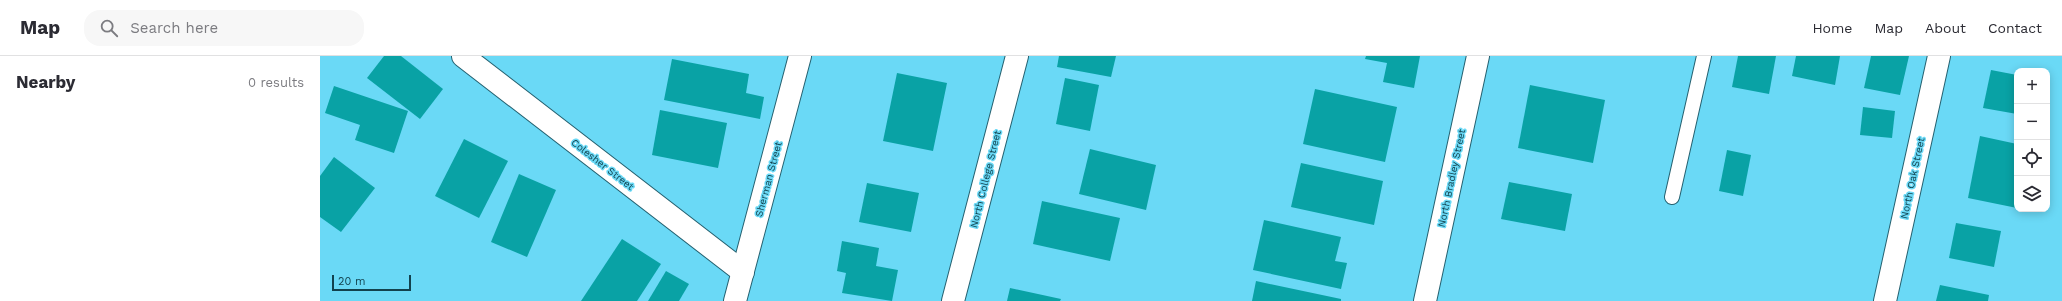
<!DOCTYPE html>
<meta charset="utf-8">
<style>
body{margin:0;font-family:"Work Sans",sans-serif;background:#f7f7f7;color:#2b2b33}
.controls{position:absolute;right:12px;top:12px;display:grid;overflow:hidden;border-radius:8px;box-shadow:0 2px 10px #0003}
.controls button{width:36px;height:36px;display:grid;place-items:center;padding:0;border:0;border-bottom:1px solid #e1e1e2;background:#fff;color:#2b2b33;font:20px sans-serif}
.scale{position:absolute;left:12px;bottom:10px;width:79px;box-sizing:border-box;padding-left:4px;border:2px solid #12424e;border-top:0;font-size:11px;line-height:14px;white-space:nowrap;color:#12424e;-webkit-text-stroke:3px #6ad9f6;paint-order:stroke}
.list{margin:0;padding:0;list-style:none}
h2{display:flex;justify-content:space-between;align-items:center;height:52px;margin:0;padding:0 16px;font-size:17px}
h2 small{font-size:13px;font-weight:400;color:#7c7c81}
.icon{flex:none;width:22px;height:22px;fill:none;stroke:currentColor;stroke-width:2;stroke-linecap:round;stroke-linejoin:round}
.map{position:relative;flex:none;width:1742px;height:245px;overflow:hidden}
header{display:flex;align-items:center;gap:24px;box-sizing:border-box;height:56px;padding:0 20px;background:#fff;border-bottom:1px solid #e1e1e2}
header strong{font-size:19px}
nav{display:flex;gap:22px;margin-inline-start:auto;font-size:14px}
.search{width:280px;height:36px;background:#f7f7f7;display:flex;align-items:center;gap:10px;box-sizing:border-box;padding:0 14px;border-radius:16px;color:#7c7c81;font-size:15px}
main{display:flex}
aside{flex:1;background:#fff}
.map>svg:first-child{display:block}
</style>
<header>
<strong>Map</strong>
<div class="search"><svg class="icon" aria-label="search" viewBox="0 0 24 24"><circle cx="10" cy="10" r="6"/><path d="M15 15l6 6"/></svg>Search here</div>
<nav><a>Home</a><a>Map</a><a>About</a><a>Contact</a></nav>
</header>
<main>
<aside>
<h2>Nearby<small>0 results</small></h2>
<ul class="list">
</ul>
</aside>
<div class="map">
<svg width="1742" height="245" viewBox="0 0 1742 245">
<rect width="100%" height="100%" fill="#6ad9f6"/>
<!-- building -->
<g fill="#09a2a5">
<path d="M64,0H81L123,33L100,63L47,22Z"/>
<path d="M739,0H796L791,21L737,11Z"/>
<path d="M1046,0H1100L1094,32L1063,26L1067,7L1045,3Z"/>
<path d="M1418,0H1456L1449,38L1412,31Z"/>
<path d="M1476,0H1520L1515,29L1472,20Z"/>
<path d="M1551,0H1589L1580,39L1544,32Z"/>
<path d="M352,3L429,18L426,37L444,41L440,63L344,44Z"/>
<path d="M1671,14L1697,19V58L1663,52Z"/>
<path d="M577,17L627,27L613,95L563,85Z"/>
<path d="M745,22L779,29L770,75L736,68Z"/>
<path d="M1210,29L1285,44L1273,107L1198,92Z"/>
<path d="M14,30L88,55L74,97L35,84L40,69L5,57Z"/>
<path d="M995,33L1077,51L1065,106L983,88Z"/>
<path d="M1543,51L1575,55L1572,82L1540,79Z"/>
<path d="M340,54L407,67L398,112L332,99Z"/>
<path d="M1660,80L1697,88V152L1648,142Z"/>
<path d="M144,83L188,105L159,162L115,140Z"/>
<path d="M770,93L836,109L826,154L759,138Z"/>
<path d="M1407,94L1431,99L1423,140L1399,135Z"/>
<path d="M14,101L55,132L21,176L0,161V120Z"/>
<path d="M981,107L1063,125L1054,169L971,151Z"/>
<path d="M199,118L236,134L207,201L171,186Z"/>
<path d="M1189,126L1252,138L1245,175L1181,163Z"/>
<path d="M547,127L599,137L591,176L539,166Z"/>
<path d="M722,145L800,162L790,205L713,188Z"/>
<path d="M944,164L1021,181L1015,205L1027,207L1021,233L933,214Z"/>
<path d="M1636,167L1681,175L1674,211L1629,202Z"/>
<path d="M302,183L341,208L317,245H261Z"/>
<path d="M522,185L559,192L556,210L578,214L572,245L522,237L526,217L517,215Z"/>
<path d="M346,215L369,228L359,245H328Z"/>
<path d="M936,225L1021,243V245H932Z"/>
<path d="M1620,229L1669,239L1668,245H1616Z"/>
<path d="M690,232L741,243L740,245H687Z"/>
</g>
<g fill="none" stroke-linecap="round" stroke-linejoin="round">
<defs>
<path id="lane" d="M1352,141L1384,0"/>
<g id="street">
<path d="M143,0L423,216"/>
<path d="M415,245L480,0"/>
<path d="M633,245L697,0"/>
<path d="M1105,245L1158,0"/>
<path d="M1565,245L1619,0"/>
</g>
</defs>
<!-- lane casing -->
<use href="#lane" stroke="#256170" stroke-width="16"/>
<!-- street casing -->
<use href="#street" stroke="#256170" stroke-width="24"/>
<!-- lane -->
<use href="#lane" stroke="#fff" stroke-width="14"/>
<!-- street -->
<use href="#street" stroke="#fff" stroke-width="22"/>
</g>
<g text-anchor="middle" stroke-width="3" stroke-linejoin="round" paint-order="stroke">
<!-- street labels -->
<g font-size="10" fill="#12424e" stroke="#6ad9f6">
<text transform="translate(283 108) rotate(38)" y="4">Colesher Street</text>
<text transform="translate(1131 122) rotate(-78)" y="4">North Bradley Street</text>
<text transform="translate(1592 122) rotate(-78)" y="4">North Oak Street</text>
<text transform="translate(448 123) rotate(-75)" y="4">Sherman Street</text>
<text transform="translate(665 123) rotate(-76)" y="4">North College Street</text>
</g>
</g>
</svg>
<div class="controls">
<button>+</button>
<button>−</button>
<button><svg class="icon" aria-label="locate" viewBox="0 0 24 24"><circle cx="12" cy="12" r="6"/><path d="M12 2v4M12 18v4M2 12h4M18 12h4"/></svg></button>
<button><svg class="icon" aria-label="layers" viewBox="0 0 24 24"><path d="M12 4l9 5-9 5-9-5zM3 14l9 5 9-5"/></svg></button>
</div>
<div class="scale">20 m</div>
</div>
</main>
